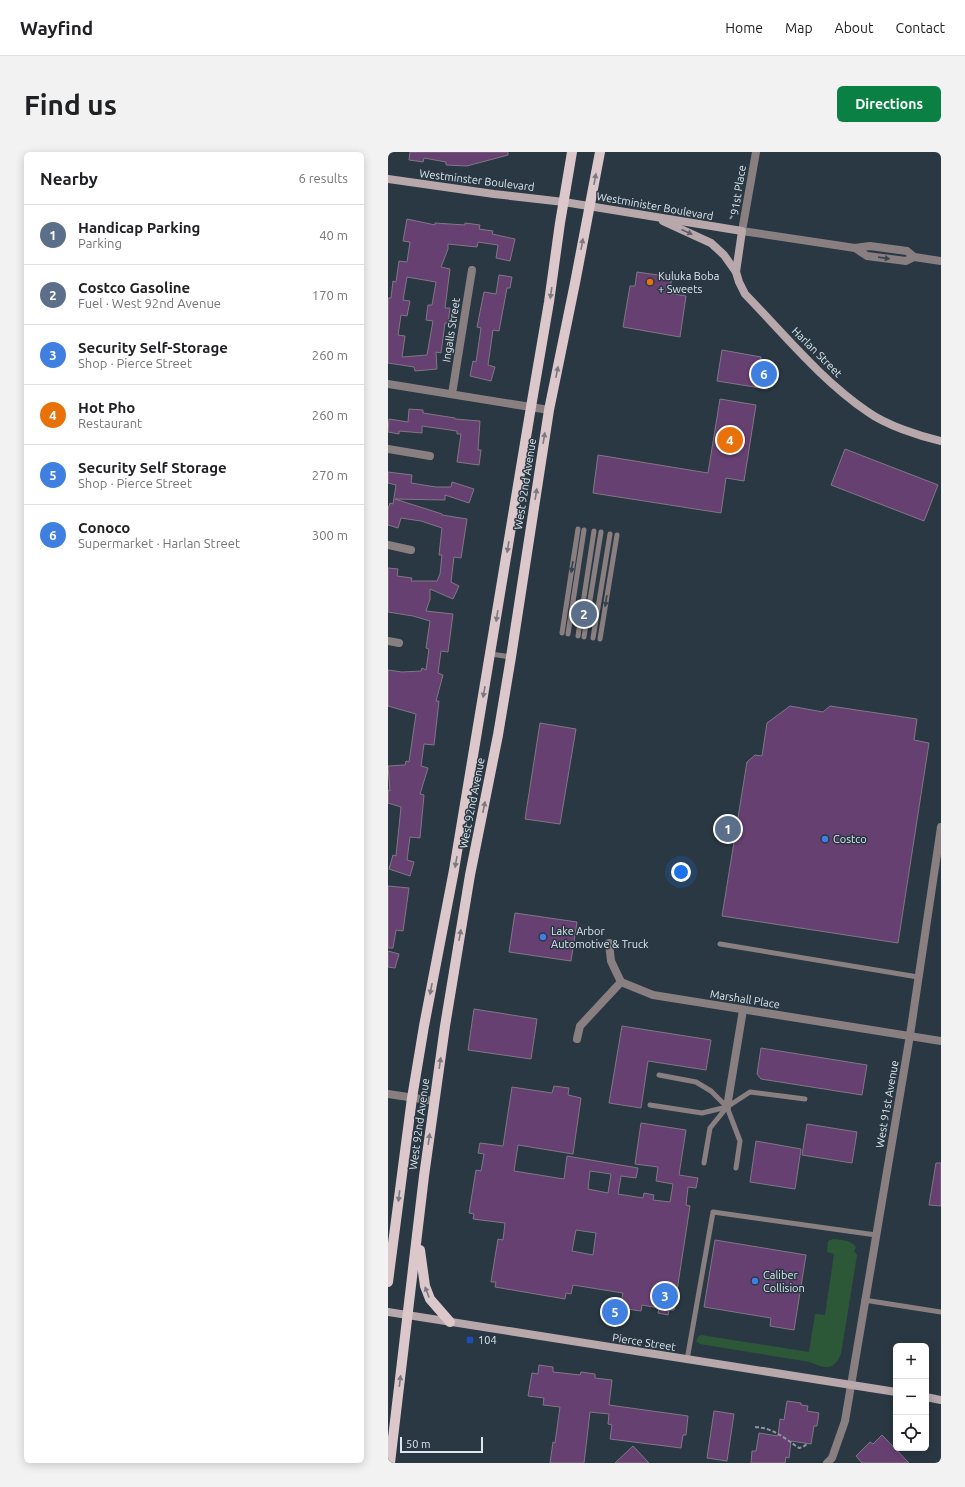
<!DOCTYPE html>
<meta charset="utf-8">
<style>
body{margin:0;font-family:Ubuntu,sans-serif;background:#f2f2f2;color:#202124}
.controls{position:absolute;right:12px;bottom:12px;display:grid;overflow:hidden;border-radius:6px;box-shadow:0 2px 10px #0003}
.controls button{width:36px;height:36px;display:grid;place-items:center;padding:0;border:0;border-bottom:1px solid #e0e0e0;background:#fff;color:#202124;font:20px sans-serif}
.scale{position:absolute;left:12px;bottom:10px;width:83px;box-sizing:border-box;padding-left:4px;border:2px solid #dee7ee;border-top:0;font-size:11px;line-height:14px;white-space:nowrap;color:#dee7ee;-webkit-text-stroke:3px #2a3843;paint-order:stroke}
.you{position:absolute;left:293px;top:720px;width:14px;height:14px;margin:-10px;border:3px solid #fff;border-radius:50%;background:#1a73e8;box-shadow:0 0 0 6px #1a73e833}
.badge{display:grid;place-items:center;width:26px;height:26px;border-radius:50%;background:#0b8043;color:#fff;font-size:13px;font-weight:700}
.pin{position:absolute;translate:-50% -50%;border:2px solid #fff;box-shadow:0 1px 4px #0006}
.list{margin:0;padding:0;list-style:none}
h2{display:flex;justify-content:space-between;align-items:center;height:52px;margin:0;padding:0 16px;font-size:17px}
h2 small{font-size:13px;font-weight:400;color:#757577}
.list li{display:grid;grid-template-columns:26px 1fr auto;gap:12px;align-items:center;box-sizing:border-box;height:60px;padding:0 16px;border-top:1px solid #e0e0e0}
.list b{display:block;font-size:15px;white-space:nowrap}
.list p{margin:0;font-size:13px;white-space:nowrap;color:#757577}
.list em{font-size:13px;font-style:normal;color:#757577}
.icon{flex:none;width:22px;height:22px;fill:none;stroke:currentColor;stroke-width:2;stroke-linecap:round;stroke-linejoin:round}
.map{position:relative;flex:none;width:553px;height:1311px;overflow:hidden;border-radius:6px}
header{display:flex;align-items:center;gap:24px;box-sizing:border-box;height:56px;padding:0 20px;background:#fff;border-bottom:1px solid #e0e0e0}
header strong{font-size:19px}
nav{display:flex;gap:22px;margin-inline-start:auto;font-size:14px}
.intro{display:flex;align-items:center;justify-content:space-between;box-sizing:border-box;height:96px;padding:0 24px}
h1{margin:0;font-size:28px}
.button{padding:10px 18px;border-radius:6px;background:#0b8043;color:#fff;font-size:14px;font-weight:700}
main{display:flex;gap:24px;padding:0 24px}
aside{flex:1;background:#fff;border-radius:6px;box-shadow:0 2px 10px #0003}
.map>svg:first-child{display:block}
</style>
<header>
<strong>Wayfind</strong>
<nav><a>Home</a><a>Map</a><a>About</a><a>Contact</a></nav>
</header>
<div class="intro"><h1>Find us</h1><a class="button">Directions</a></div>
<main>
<aside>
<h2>Nearby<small>6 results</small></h2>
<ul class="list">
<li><span class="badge" style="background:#5c6f8a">1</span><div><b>Handicap Parking</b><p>Parking</p></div><em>40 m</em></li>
<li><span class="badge" style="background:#5c6f8a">2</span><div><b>Costco Gasoline</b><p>Fuel · West 92nd Avenue</p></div><em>170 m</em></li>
<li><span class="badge" style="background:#3f7fe0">3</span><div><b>Security Self-Storage</b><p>Shop · Pierce Street</p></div><em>260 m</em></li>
<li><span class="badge" style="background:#e8710a">4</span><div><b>Hot Pho</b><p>Restaurant</p></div><em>260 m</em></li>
<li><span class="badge" style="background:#3f7fe0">5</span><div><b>Security Self Storage</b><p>Shop · Pierce Street</p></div><em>270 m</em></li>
<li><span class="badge" style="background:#3f7fe0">6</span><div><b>Conoco</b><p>Supermarket · Harlan Street</p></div><em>300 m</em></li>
</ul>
</aside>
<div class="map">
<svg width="553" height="1311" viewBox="0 0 553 1311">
<rect width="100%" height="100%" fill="#2a3843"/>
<!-- green -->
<path fill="#2d5838" d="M445,1087C454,1088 463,1088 468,1095L466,1099L469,1103L453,1202C445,1220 436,1216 422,1210L312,1192L308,1189L310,1185L313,1183L421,1200L427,1162L437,1163L446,1102L439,1100L440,1089Z"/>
<!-- building -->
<g fill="#674072" stroke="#817685" fill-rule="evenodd">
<path d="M22,0H120V3L79,14L58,13V10L36,6L35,10L21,8Z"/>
<path d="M19,67L47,73V71L77,73V71L92,73L91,77L105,79L104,82L127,87L122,109L108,106L110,93L90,90L89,95L60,92V97L53,115L62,117L57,156H62L60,171H57L53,201L48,200L49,217L27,219L26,215L0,211V146H3L5,129L8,130L11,109L19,110L22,90L15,89ZM19,125L48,130L44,153H40L38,168L45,169L39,203L14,205L17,184L10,183L13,163L19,164L22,149L15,148Z"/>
<path d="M249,120L284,125L281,141L298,144L292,185L235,175L242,134H247Z"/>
<path d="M111,123L124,125L122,136H119L111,179L105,178L100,213L107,215L103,229L82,224L85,209L88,210L93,176L89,175L96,140L108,142Z"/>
<path d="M334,198L373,205V208L383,209L379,237L329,229Z"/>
<path d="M332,247L368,253L356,329L338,326L333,361L205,341L210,303L320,321Z"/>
<path d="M21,257L35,258V261L67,266V267L92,269L90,298H93L91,313L69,310L73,282H69V279L34,274V281L11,279V282L0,280L1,267L20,270Z"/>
<path d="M457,297L550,333L536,369L443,333Z"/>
<path d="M0,320L24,323L23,331L48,335H63L64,330L86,337L81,351L57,343V348L7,347L54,362V363L79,367L73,406L66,405L63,430L71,434L65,447L42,437V447L38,459L65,462L60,500L53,499L50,521L55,523L48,549H51L46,593L36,592L33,614L40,616L32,642L36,643L32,686L22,685L19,708L26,710L22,724L1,717L5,703L8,704L13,655L0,651V638L2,639L0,614L17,613L18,609L21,610L28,562L0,554V518L14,520L33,519L34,516L38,518L41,497L38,496L42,469L25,464L0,460V416L10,417L9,424L24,426L23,429H49L52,422L54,403H51L54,376L33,369L13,366L10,376L0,373V357L2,351L5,352L8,333L0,331Z"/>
<path d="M188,453L191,454L188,469L186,468Z"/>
<path d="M402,554L435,560L442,554L529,567L526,588L541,591L510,791L334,764L359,610L367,603L374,604L379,571Z"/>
<path d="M152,571L188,577L172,672L137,667Z"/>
<path d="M0,734L21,736L15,779L8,778L5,796H0Z"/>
<path d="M127,761L189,770L183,809L121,800Z"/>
<path d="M0,799L11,802L7,816L0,815Z"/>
<path d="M86,857L149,867L143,907L80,898Z"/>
<path d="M234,874L323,888L318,918L260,909L253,956L221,951Z"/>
<path d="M373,896L479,913L474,943L373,927L369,922Z"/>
<path d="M166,934L181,936L180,943L193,946L185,1002L130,993L126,1019L176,1027L179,1004L250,1016L248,1026L233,1024L230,1042L255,1046L256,1041L266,1043L265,1048L282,1050L285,1032L268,1029L270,1015L247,1012L253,971L298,978L291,1023L310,1026L308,1036L300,1035L298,1053L302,1054L286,1158H281L280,1163L270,1161L271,1156L254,1153L253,1159L232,1156L235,1141L185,1133L183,1142L178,1141L177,1147L107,1135L108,1130H103L110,1087L115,1088L117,1071L85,1067L86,1062L81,1061L88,1018L93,1019L96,1002L90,1001L92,991L115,994L124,935L164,941ZM202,1019L223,1022L220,1041L200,1037ZM188,1078L208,1081L205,1103L184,1099Z"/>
<path d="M419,972L469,980L464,1011L414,1003Z"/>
<path d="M368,989L413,997L407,1037L362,1030Z"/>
<path d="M548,1011H553V1054L541,1053Z"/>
<path d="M327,1088L418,1103L406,1178L382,1174L383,1166L316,1155Z"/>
<path d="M151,1213L165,1215V1220L192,1223L193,1220L207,1222V1226L224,1228L221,1253L300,1264L298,1283H295L293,1296L222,1287L224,1273L220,1272L221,1262L202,1260L196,1311H162L165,1290L167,1291L172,1255L155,1253L156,1246L140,1244L144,1221L150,1222Z"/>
<path d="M399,1249L413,1251V1253L420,1254L419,1259L431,1261L429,1274H426L423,1292L403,1289L401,1306L398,1305L397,1311H363L364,1299H368L371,1281L390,1284L392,1267L396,1268Z"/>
<path d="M326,1259L346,1262L339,1309L319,1306Z"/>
<path d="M494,1283L521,1311H474L468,1304L482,1290L485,1292Z"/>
<path d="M245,1294L261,1311H227Z"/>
</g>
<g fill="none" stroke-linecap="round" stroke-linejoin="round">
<!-- path -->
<g stroke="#8b969f" stroke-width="2" stroke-dasharray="4 2" stroke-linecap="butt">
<path d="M342,67L346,61"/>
<path d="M367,1275C386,1276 396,1286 411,1296L415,1295L419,1292"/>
</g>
<!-- lane -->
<g stroke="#897f81" stroke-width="5">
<path d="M174,481L190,377"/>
<path d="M180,482L196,378"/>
<path d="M190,484L206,379"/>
<path d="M196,485L213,380"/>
<path d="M205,486L222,382"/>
<path d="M212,487L229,383"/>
<path d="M103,502L123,505"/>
<path d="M332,792L530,825"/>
<path d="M271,923L308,930L323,939L339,955L352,989L348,1016"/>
<path d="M262,953L314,961L339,955"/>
<path d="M316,1011L322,976L339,955L362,940L417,947"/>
<path d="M476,1148L553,1160"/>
<path d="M299,1208L325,1060L488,1083"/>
</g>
<!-- street -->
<g stroke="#897f81" stroke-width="8">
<path d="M368,0L354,79L467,96L482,94L504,97L519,99L526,105L553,109"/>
<path d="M467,96L479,104L518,109L526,105"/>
<path d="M0,232L161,258"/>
<path d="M64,242L84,118"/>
<path d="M0,297L42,304"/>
<path d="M0,393L23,398"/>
<path d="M0,489L11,491"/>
<path d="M221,791L223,809L233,830L265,843L553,889"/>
<path d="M189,887L192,874L233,830"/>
<path d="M0,942L46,949"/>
<path d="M339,955L355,858"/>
<path d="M439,1311L444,1306L457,1269L522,883L553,675"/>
</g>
<!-- secondary -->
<g stroke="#b8a8ab" stroke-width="8">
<path d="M0,27L106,42L176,50L354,79L348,120L351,130L357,142C396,182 433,228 480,260C498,273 531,284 553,289"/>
<path d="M275,69L323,91L336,103L348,120"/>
<path d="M0,1160L508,1240"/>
<path d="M538,1245L553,1248"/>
</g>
<!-- primary -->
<g stroke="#dcc8cb" stroke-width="10">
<path d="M32,1098L37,1134L42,1147L62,1170"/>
<path d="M0,1130L24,946L36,874L66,718L143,255L161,150L172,71L184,0"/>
<path d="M2,1311L36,1024L57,874L82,723L110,583L123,505L161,258L187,131L212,0"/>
</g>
</g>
<!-- one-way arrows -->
<defs><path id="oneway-solid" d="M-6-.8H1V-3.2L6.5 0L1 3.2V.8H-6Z"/></defs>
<g fill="#7a7980">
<use href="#oneway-solid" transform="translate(207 27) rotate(-80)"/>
<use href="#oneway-solid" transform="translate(194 92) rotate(-80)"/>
<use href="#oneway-solid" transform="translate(163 141) rotate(98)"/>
<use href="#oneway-solid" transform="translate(169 220) rotate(-79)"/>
<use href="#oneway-solid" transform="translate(156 286) rotate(-81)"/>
<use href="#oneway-solid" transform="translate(148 342) rotate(-81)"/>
<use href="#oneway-solid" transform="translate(120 395) rotate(99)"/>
<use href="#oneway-solid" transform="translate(109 464) rotate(99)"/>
<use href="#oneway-solid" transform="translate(96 540) rotate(100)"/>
<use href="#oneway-solid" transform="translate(96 655) rotate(-79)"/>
<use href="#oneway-solid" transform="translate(68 710) rotate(100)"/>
<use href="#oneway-solid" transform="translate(72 783) rotate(-80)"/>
<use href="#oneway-solid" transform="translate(43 837) rotate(101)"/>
<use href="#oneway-solid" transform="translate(52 911) rotate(-82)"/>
<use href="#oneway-solid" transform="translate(41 987) rotate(-82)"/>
<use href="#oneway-solid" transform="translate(11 1044) rotate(97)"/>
<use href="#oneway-solid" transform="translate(39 1140) rotate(-111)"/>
<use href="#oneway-solid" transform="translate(12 1229) rotate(-83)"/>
</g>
<use fill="#5c5f67" href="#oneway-solid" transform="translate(299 80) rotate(24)"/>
<g fill="#38434c">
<use href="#oneway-solid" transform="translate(496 106) rotate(8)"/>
<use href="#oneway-solid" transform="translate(184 415) rotate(99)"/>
<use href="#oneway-solid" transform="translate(218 449) rotate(99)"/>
</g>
<!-- markers -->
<circle fill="#e8710a" stroke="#2a3843" stroke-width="1.5" cx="262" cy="130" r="4"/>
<g fill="#3f7fe0" stroke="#2a3843" stroke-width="1.5">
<circle cx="437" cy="687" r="4"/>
<circle cx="155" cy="785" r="4"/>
<circle cx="367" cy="1129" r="4"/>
</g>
<rect fill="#1a4fb4" stroke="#2a3843" stroke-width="1.5" x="78" y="1184" width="8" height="8" rx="2"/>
<g text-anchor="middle" stroke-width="3" stroke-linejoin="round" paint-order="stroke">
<!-- street labels -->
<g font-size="11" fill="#dee7ee" stroke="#2a3843">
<text transform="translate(89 28) rotate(7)" y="4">Westminster Boulevard</text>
<text transform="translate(350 38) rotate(-81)" y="4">91st Place</text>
<text transform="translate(267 54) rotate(10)" y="4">Westminister Boulevard</text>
<text transform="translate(63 178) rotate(-81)" y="4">Ingalls Street</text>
<text transform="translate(429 200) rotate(45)" y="4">Harlan Street</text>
<text transform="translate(137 332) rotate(-81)" y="4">West 92nd Avenue</text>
<text transform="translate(84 651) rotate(-79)" y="4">West 92nd Avenue</text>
<text transform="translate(357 847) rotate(9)" y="4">Marshall Place</text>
<text transform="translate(499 952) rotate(-80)" y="4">West 91st Avenue</text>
<text transform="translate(31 972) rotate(-82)" y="4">West 92nd Avenue</text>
<text transform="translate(256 1190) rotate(9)" y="4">Pierce Street</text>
</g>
<!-- poi labels -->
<g font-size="11" fill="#dee7ee" stroke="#2a3843" text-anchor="start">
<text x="270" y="128">Kuluka Boba<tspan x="270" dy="13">+ Sweets</tspan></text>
<text x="445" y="691">Costco</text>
<text x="163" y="783">Lake Arbor<tspan x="163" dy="13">Automotive &amp; Truck</tspan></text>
<text x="375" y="1127">Caliber<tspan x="375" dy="13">Collision</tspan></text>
<text x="90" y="1192">104</text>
</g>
</g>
</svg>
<div class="controls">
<button>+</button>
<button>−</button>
<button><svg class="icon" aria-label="locate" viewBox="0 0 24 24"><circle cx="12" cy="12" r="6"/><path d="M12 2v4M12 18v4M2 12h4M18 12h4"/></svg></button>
</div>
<div class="scale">50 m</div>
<div class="you"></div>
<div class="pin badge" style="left:340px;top:677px;background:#5c6f8a">1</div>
<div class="pin badge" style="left:196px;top:462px;background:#5c6f8a">2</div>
<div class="pin badge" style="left:277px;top:1144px;background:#3f7fe0">3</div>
<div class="pin badge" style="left:342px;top:288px;background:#e8710a">4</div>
<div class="pin badge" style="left:227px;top:1160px;background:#3f7fe0">5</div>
<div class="pin badge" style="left:376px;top:222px;background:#3f7fe0">6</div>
</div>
</main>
